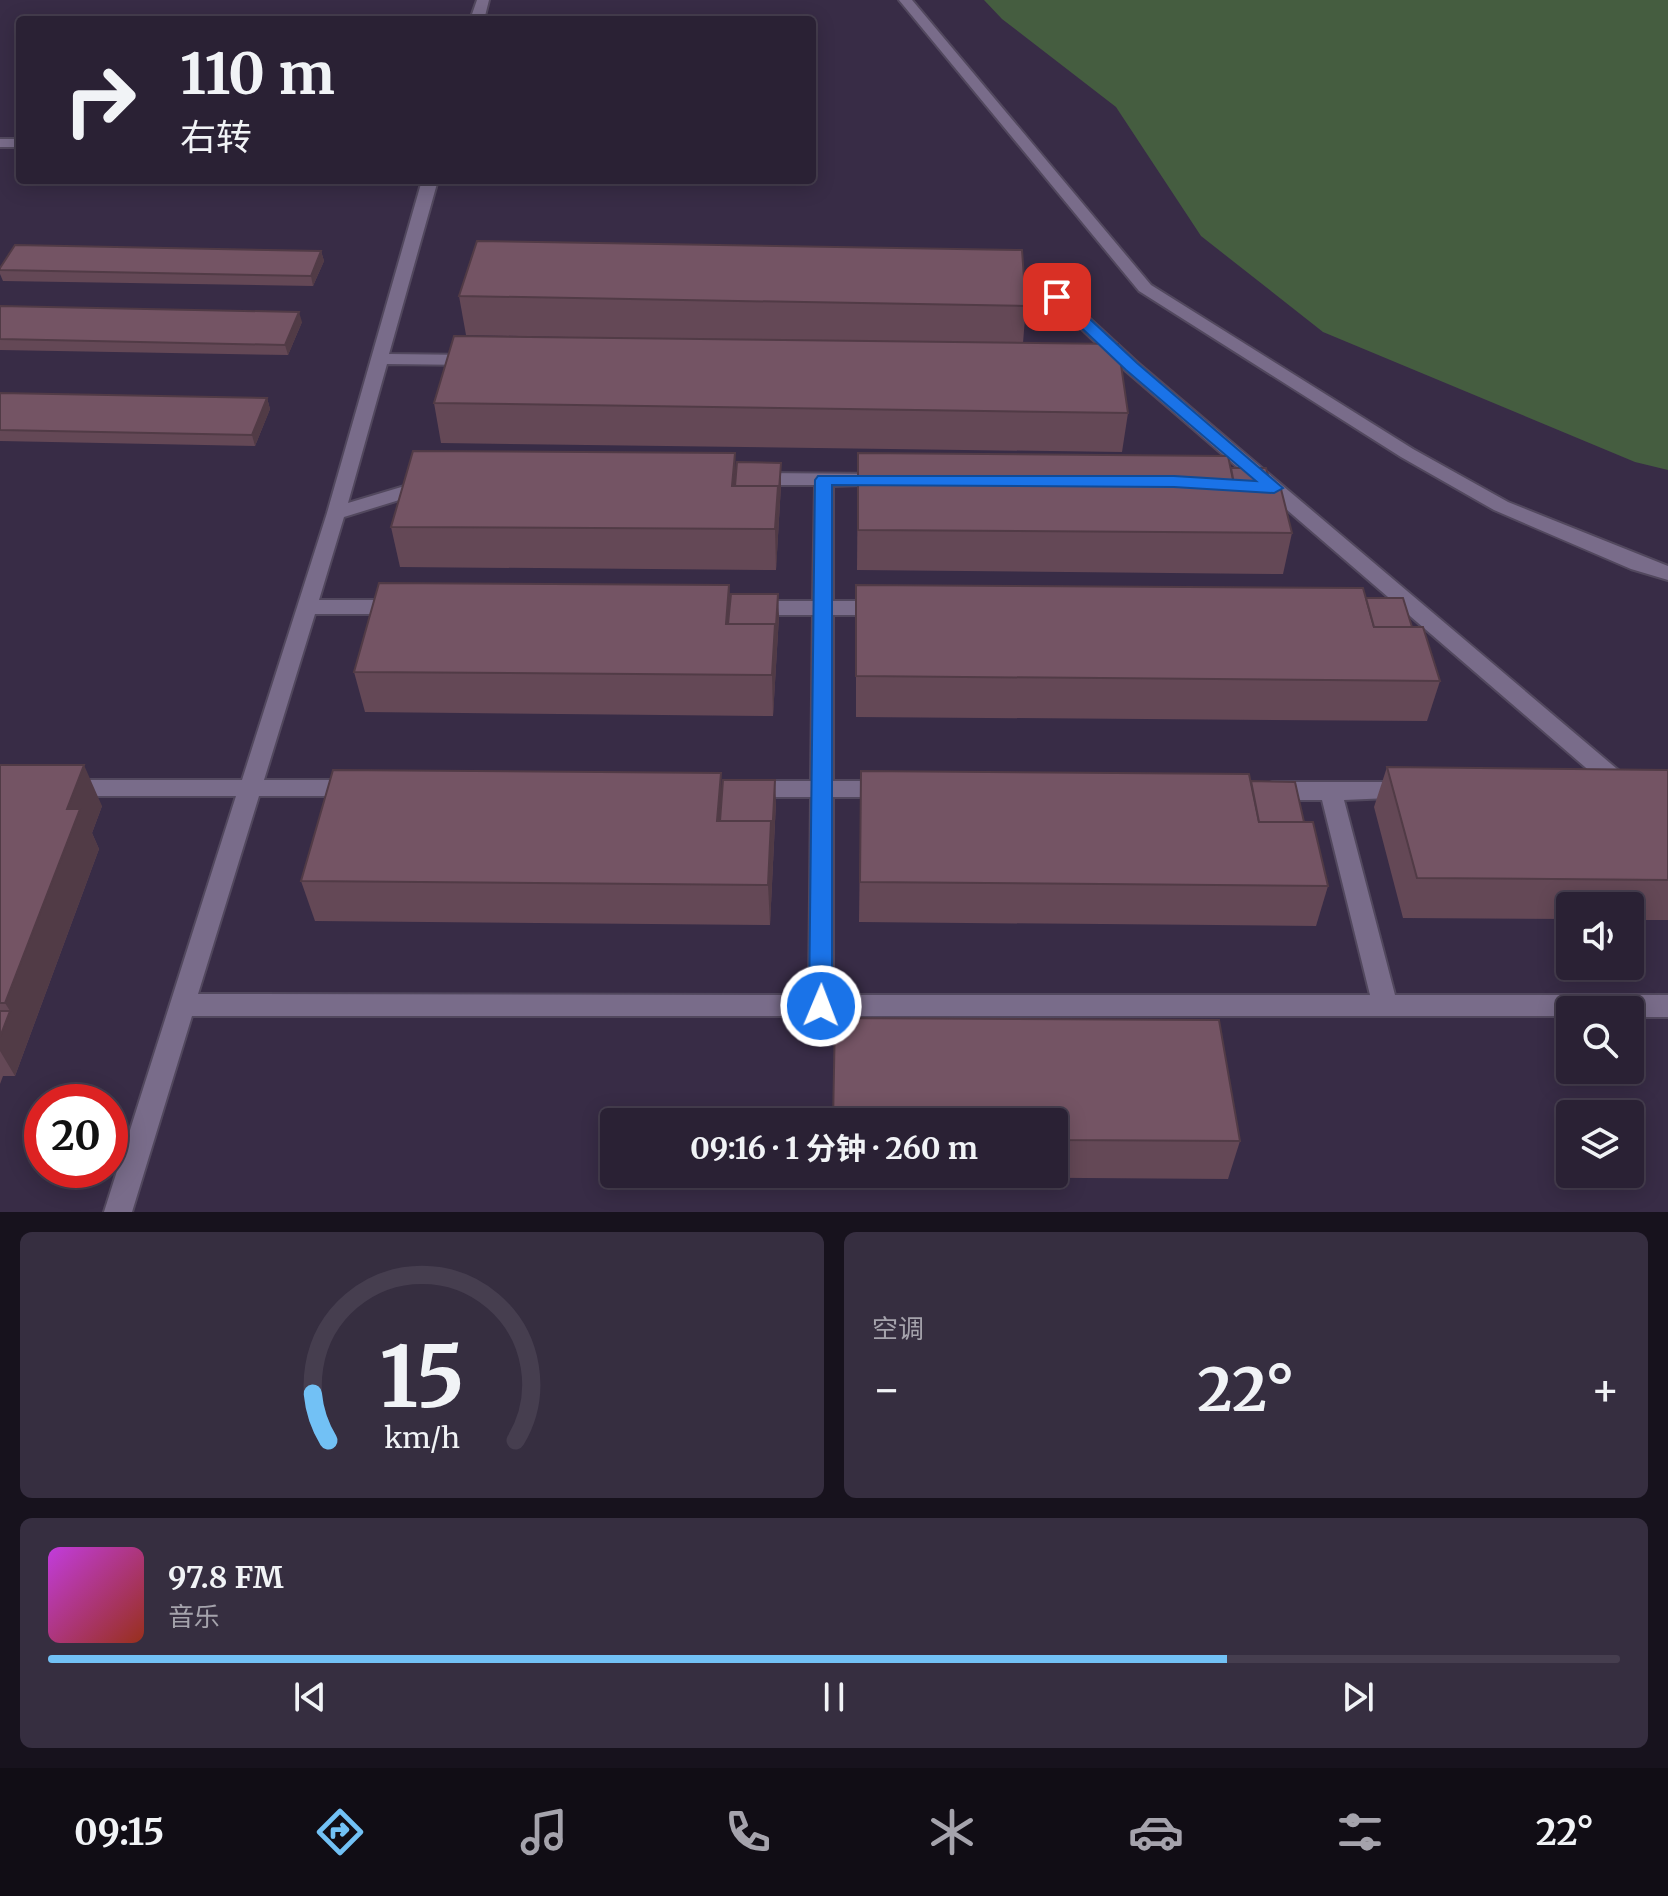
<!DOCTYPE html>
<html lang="zh">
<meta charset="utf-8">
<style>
body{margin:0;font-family:Merriweather,"Noto Sans SC",serif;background:#362e40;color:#f1f3f6;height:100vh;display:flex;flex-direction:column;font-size:30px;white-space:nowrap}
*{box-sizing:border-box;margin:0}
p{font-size:26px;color:#a5a3ac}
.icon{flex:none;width:44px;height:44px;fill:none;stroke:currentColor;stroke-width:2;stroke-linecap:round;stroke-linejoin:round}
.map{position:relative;height:1212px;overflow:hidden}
.side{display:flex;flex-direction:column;gap:20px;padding:20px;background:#17121d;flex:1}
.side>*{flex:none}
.top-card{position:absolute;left:16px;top:16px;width:800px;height:168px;border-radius:8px;box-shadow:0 4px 20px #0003,0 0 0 2px #463e4f;background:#2a2134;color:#f1f3f6;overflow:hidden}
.fabs{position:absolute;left:1556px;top:892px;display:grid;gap:16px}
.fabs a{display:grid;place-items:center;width:88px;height:88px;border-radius:8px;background:#2a2134;box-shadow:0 4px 20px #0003,0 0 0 2px #463e4f;font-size:40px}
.speed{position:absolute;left:24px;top:1084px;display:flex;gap:16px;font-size:40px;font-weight:700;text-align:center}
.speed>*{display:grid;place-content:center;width:104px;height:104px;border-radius:50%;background:#2a2134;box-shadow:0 4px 20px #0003,0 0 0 2px #463e4f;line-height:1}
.speed .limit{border:12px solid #d22;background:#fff;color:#111}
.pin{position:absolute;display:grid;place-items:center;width:68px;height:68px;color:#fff;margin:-34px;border-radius:16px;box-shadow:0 4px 12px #0006}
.me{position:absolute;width:88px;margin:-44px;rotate:1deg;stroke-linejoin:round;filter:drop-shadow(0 0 6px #0008)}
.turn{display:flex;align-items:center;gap:28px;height:168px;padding:0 32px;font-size:36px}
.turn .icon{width:104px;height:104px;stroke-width:2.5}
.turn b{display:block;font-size:56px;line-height:68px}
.big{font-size:60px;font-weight:700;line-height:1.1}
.side .tile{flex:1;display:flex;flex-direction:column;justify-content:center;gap:12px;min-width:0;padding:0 28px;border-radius:12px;background:#362e40}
.side .dial{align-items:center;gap:0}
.dial svg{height:208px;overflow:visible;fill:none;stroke:#463e4f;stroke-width:7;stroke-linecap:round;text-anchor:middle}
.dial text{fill:#f1f3f6;stroke:none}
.song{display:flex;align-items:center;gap:24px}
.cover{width:96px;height:96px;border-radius:12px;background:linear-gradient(135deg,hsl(290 70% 55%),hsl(10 70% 35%))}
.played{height:8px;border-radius:4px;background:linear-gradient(90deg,#72c1f5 75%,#463e4f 75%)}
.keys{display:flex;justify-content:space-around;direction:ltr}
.heat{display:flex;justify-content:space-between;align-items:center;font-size:44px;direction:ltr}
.side .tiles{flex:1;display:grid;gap:20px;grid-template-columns:1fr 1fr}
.tile:last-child{grid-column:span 2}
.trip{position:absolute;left:600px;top:1108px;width:468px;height:80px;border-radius:8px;background:#2a2134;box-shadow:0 4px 20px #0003,0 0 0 2px #463e4f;font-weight:700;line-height:80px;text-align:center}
.menu{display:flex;height:128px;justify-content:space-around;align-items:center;background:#110d15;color:#a5a3ac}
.menu .icon{width:56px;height:56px}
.menu .on{color:#72c1f5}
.menu b{font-size:36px;color:#f1f3f6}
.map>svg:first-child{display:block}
</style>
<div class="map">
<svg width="1668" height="1212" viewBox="0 0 1668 1212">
<rect width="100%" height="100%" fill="#382c46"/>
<polygon fill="#455d40" points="984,0 1668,0 1668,470 1635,462 1323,332 1201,236 1116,107 1002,19"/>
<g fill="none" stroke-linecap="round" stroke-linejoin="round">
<defs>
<g id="minor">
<polygon points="477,0 489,0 484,20 470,20"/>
<polygon points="899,0 912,0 1151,285 1413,449 1508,502 1668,566 1668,580 1631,569 1494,510 1401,457 1139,291"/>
<rect x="0" y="139" width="20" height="8"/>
<polygon points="422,180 438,180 389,354 472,355 481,360 472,365 387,364 348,503 428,479 437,485 435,489 344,517 319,600 397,600 407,607 397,614 315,614 264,780 352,780 360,782 363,788 360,794 352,796 259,796 198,994 809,995 811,797 748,797 740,795 737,789 740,783 748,781 811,781 813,615 753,615 743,608 753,601 813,601 815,485 755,485 746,479 755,473 883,474 890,476 892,480 890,484 833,486 833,601 881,601 891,608 881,615 833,615 833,781 888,781 896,783 899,789 896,795 888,797 833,797 833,995 1370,995 1322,800 1272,800 1264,797 1261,791 1264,785 1272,782 1404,782 1412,785 1415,791 1412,797 1344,800 1395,995 1668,995 1668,1017 1630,1017 1630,1010 1570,1010 1570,1016 192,1016 132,1212 104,1212 236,796 68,796 60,794 57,788 60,782 68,780 242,780 327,513"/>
<polygon points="1057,292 1063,294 1138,363 1630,780 1633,786 1630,792 1622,794 1614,792 1126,371 1051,300 1049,297"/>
</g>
</defs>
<use href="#minor" stroke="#52485e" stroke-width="4"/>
<use href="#minor" fill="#796c8a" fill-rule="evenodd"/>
</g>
<g fill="#644856">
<polygon points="321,251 324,261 313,286 3,281 0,274 0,268"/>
<polygon points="459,296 1026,306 1023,343 1128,413 1122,452 441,443 434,403 611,338 466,335"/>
<polygon points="0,306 302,322 288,355 0,350"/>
<polygon points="0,393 267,398 270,409 255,446 0,441"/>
<polygon points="858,453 1231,468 1272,489 1292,533 1283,574 857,570"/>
<polygon points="781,463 781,485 776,570 400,567 391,527"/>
<polygon points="729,585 730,604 779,616 773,716 365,712 354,672"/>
<polygon points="856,585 1366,598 1412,627 1440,681 1427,721 856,717"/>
<polygon points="0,765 102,806 92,833 99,849 15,1076 3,1076 0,1084"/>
<polygon points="1387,767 1668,770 1668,920 1630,920 1630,906 1570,906 1570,919 1403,918 1374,807"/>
<polygon points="861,771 1251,781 1304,822 1328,886 1316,926 859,922"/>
<polygon points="722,792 776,802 770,925 315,921 301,881"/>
<polygon points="1054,1122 1240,1141 1228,1179 833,1176 833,1174 1054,1174"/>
</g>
<g fill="#513b46">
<polygon points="321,251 324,261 313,286 311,276"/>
<polygon points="299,312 302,322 288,355 285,345"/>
<polygon points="267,398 270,409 255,446 252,435"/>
<polygon points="735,453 737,493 732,486"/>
<polygon points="781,463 781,485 776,570 775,529"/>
<polygon points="729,585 731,626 726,624"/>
<polygon points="778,594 779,616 773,716 772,675 775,624"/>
<polygon points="84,765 102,806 92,833 99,849 15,1076 0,1051 0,1037 10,1011 5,1003 67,809"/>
<polygon points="721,773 723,813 721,839 717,821"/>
<polygon points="775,780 776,802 770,925 768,885 771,821"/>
</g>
<g fill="#745464" stroke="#513b46" stroke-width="2">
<polygon points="477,241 1022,250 1026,306 459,296"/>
<polygon points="15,245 321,251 311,276 0,270 0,268"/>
<polygon points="0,306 299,312 285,345 0,339"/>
<polygon points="454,336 1118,344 1128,413 434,403"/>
<polygon points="0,393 267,398 252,435 0,430"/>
<polygon points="413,451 735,453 732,486 778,486 775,529 391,527"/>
<polygon points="858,453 1228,456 1235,489 1281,489 1292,533 858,530"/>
<polygon points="737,462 781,463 778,504 778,486 735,486"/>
<polygon points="1231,468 1266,468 1272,489 1235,489"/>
<polygon points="379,583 729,585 726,624 775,624 772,675 354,672"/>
<polygon points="856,585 1363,588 1374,627 1423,627 1440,681 856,676"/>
<polygon points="731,594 778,594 775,642 775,624 728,624"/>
<polygon points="1366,598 1403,598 1412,627 1374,627"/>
<polygon points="0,765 84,765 67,809 80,809 5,1003 0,1003"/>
<polygon points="1387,767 1668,770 1668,880 1417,878"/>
<polygon points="333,770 721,773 717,821 771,821 768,885 301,881"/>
<polygon points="861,771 1249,774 1259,822 1313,822 1328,886 860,882"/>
<polygon points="723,780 775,780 772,839 771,821 720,821"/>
<polygon points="1251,781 1295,782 1304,822 1259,822"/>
<polygon points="0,1011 10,1011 0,1037"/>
<polygon points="835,1018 1219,1020 1240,1141 1054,1140 1054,1122 833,1122"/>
</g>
<polygon fill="#1a73e8" stroke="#114b97" stroke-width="2" points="1057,292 1063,294 1137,363 1283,488 1274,493 1174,487 832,485 832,1006 829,1012 821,1015 813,1012 809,1006 815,480 818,476 1174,476 1256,481 1126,370 1052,300 1052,294"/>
</svg>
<div class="fabs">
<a><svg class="icon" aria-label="sound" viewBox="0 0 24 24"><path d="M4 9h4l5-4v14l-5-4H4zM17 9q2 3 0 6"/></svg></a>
<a><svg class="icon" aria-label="search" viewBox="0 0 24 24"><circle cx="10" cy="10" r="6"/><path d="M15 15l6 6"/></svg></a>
<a><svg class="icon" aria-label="layers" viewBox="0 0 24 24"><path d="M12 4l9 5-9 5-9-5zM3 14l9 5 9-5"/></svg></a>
</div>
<div class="speed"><div class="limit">20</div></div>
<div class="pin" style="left:1057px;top:297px;background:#d93025"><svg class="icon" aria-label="arrive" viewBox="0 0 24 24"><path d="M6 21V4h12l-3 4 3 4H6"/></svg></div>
<svg class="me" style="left:821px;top:1006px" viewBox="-20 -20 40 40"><circle r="17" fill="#1a73e8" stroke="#fff" stroke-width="3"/><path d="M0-11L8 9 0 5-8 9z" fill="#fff"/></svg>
<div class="trip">09:16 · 1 分钟 · 260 m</div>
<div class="top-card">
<div class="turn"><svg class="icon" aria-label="right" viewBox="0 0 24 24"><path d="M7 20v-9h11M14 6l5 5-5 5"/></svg><div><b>110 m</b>右转</div></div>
</div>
</div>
<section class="side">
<div class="tiles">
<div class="tile dial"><svg viewBox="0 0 100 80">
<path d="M14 69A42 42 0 1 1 86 69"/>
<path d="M14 69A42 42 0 0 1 8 51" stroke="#72c1f5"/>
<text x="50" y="56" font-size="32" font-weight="700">15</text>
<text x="50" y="72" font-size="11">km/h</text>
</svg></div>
<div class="tile"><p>空调</p>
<div class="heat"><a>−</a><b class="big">22°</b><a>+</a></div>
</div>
<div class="tile">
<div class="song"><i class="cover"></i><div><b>97.8 FM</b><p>音乐</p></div></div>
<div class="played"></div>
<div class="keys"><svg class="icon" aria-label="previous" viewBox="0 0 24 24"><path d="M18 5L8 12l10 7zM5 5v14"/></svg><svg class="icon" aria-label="pause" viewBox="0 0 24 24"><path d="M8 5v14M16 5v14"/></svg><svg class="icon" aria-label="next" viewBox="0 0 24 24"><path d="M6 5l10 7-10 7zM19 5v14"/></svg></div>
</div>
</div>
</section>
<nav class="menu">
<b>09:15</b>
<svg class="icon on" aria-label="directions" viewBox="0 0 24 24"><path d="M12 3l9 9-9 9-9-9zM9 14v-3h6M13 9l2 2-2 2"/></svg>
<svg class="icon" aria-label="music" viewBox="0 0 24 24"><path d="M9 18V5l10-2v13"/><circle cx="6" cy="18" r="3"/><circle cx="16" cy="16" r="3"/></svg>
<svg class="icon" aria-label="phone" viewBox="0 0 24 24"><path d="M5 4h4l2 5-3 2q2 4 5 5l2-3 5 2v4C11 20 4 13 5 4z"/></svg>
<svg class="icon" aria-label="climate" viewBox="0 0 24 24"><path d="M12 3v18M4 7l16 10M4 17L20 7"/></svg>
<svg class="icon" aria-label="car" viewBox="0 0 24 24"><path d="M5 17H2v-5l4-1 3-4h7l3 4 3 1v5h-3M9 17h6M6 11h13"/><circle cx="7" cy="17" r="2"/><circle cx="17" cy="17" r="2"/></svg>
<svg class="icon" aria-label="filters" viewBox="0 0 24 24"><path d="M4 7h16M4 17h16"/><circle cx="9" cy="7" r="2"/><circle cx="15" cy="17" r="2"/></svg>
<b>22°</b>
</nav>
